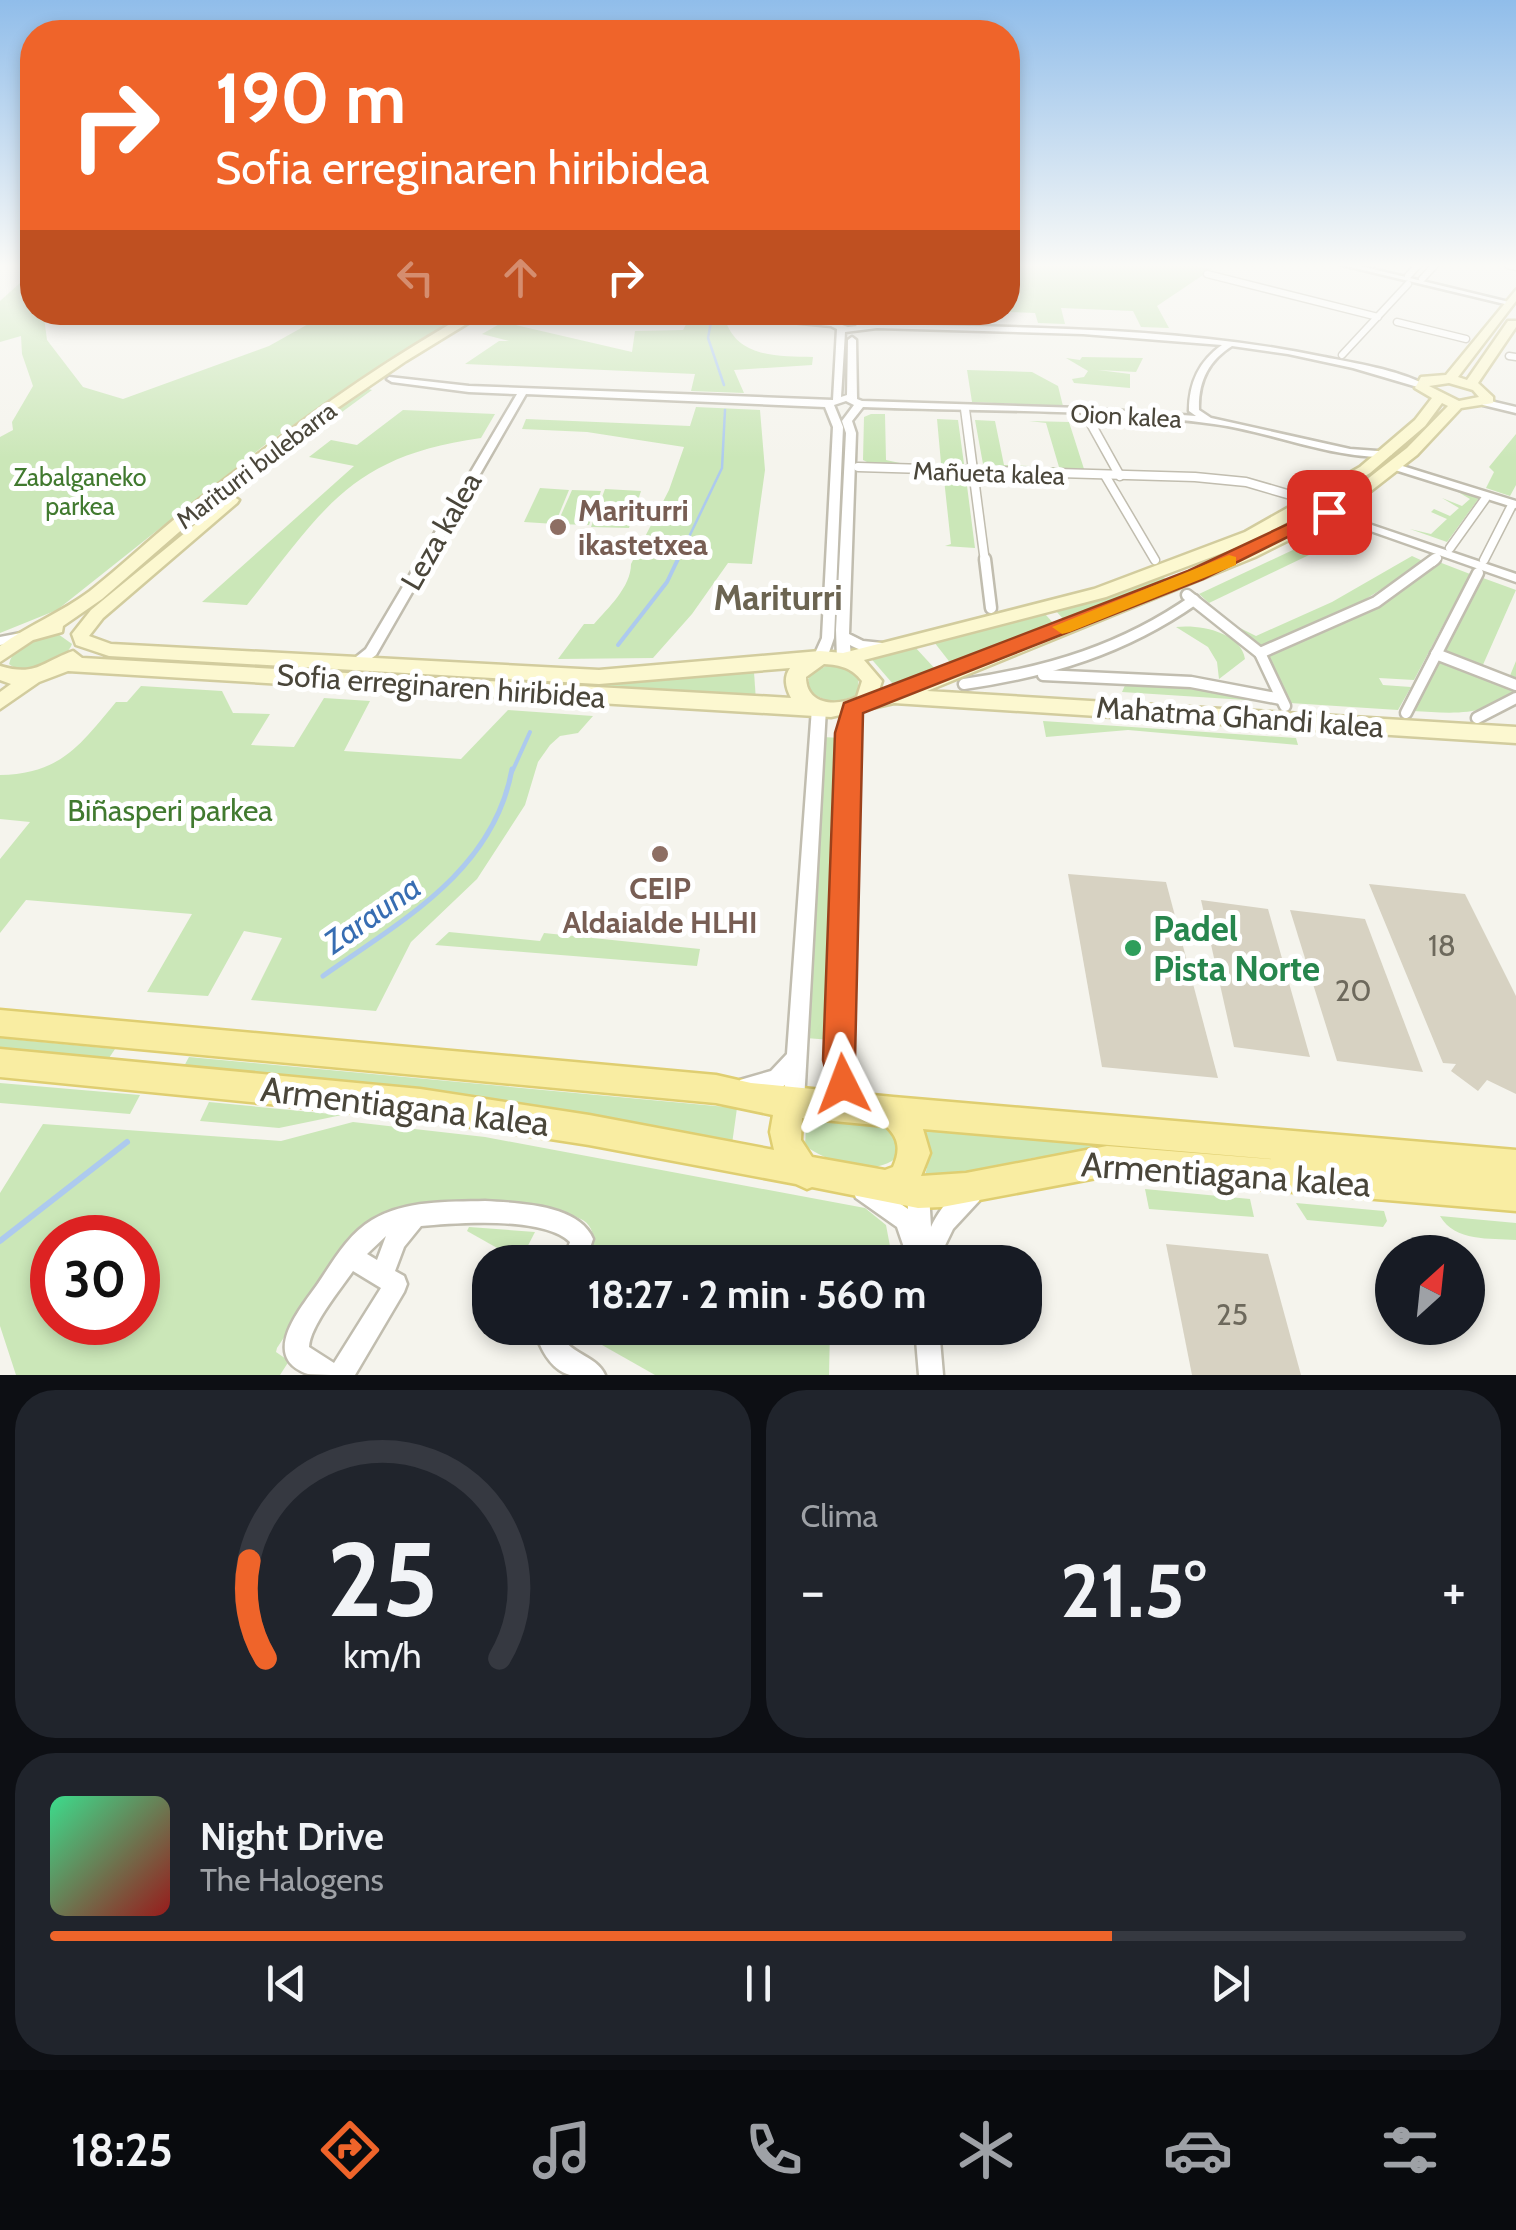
<!DOCTYPE html>
<html lang="es">
<meta charset="utf-8">
<style>
body{margin:0;font-family:Cabin,sans-serif;background:#20242c;color:#f1f3f6;height:100vh;display:flex;flex-direction:column;font-size:38px;white-space:nowrap}
*{box-sizing:border-box;margin:0}
p{font-size:32px;color:#9ea1a6}
.icon{flex:none;width:55px;height:55px;fill:none;stroke:currentColor;stroke-width:2;stroke-linecap:round;stroke-linejoin:round}
.map{position:relative;height:1375px;overflow:hidden}
.side{display:flex;flex-direction:column;gap:15px;padding:15px;background:#0d0f14;flex:1}
.side>*{flex:none}
.hud{position:absolute;left:20px;top:20px;width:1000px;height:305px;border-radius:40px;box-shadow:0 5px 15px #0003;background:#ef642a;color:#fff;overflow:hidden}
.needle{width:65px;rotate:27deg}
.controls{position:absolute;left:1375px;top:1235px;display:grid;gap:20px}
.controls a{display:grid;place-items:center;width:110px;height:110px;border-radius:50%;background:#171b24;box-shadow:0 5px 15px #0003;font-size:50px}
.speed{position:absolute;left:30px;top:1215px;display:flex;gap:20px;font-size:50px;font-weight:700;text-align:center}
.speed>*{display:grid;place-content:center;width:130px;height:130px;border-radius:50%;background:#171b24;box-shadow:0 5px 15px #0003;line-height:1}
.speed .limit{border:15px solid #d22;background:#fff;color:#111}
.pin{position:absolute;display:grid;place-items:center;width:85px;height:85px;color:#fff;margin:-42px;border-radius:20px;box-shadow:0 5px 15px #0006}
.me{position:absolute;width:110px;margin:-55px;rotate:357deg;stroke-linejoin:round;filter:drop-shadow(0 0 8px #0008)}
.turn{display:flex;align-items:center;gap:35px;height:210px;padding:0 30px;font-size:45px}
.turn .icon{width:130px;height:130px;stroke-width:2.5}
.turn b{display:block;font-size:70px;line-height:85px}
.lanes{display:flex;align-items:center;height:95px;padding:0 30px;background:#0003;justify-content:center;gap:50px;direction:ltr}
.lanes .off{opacity:.35}
.big{font-size:75px;font-weight:700;line-height:1.1}
.side .tile{flex:1;display:flex;flex-direction:column;justify-content:center;gap:15px;min-width:0;padding:0 35px;border-radius:40px;background:#20242c}
.side .dial{align-items:center;gap:0}
.dial svg{height:260px;overflow:visible;fill:none;stroke:#363941;stroke-width:7;stroke-linecap:round;text-anchor:middle}
.dial text{fill:#f1f3f6;stroke:none}
.song{display:flex;align-items:center;gap:30px}
.cover{width:120px;height:120px;border-radius:15px;background:linear-gradient(135deg,hsl(150 70% 55%),hsl(0 70% 35%))}
.played{height:10px;border-radius:5px;background:linear-gradient(90deg,#ef642a 75%,#363941 75%)}
.keys{display:flex;justify-content:space-around;direction:ltr}
.heat{display:flex;justify-content:space-between;align-items:center;font-size:55px;direction:ltr}
.side .tiles{flex:1;display:grid;gap:15px;grid-template-columns:1fr 1fr}
.tile:last-child{grid-column:span 2}
.trip{position:absolute;left:472px;top:1245px;width:570px;height:100px;border-radius:40px;background:#171b24;box-shadow:0 5px 15px #0003;font-weight:700;line-height:100px;text-align:center}
.tabs{display:flex;height:160px;justify-content:space-around;align-items:center;background:#090b0e;color:#9ea1a6}
.tabs .icon{width:70px;height:70px}
.tabs .on{color:#ef642a}
.tabs b{font-size:45px;color:#f1f3f6}
.map>svg:first-child{display:block}
</style>
<div class="map">
<svg width="1516" height="1375" viewBox="0 0 1516 1375">
<rect width="100%" height="100%" fill="#f5f4ed"/>
<g fill="#cbe7b8" fill-rule="evenodd">
<polygon points="1008,265 1189,265 1212,269 1157,306 1169,328 1141,327 1133,311 1061,308 1065,324 1038,323 1035,313 1008,312"/>
<polygon points="32,272 32,312 48,313 44,317 47,340 83,387 123,399 269,346 328,313 468,313 349,386 266,444 57,610 0,633 0,437 13,430 12,422 33,386 22,354 21,336 0,342 0,301"/>
<path d="M690 317 726 322C739 358 779 356 813 357L812 365 734 370 744 393 691 391 695 374 465 364 499 341H509L482 334 503 322 632 352 635 331 683 330Z"/>
<polygon points="1082,357 1143,358 1136,372 1098,370 1130,374 1130,388 1074,383 1072,379 1084,377 1088,371 1066,358 1080,360"/>
<polygon points="967,370 1032,372 1058,386 1063,406 972,402"/>
<polygon points="365,388 372,390 248,481 96,610 85,608 166,539"/>
<path d="M696 407 760 410 765 470 752 564 728 563 692 614 653 658 558 659 584 624H594C608 608 631 587 631 564L669 490 684 447 587 432 522 429 526 419 690 426Z"/>
<path d="M403 410 495 414 481 438C350 456 324 509 247 605L202 602 354 466 309 457 331 440 357 445Z"/>
<polygon points="871,414 885,414 886,460 909,465 871,464 863,460 864,417"/>
<polygon points="937,419 958,420 964,464 958,468 918,465 941,463"/>
<polygon points="975,420 995,421 1004,465 1029,466 1029,470 990,469 983,464"/>
<polygon points="1029,421 1069,422 1084,469 1074,468 1073,473 1038,470 1037,467 1059,467 1046,423"/>
<polygon points="1516,434 1516,485 1510,496 1486,488 1494,472 1489,467"/>
<polygon points="919,473 958,473 966,478 975,548 945,546 951,544 944,479"/>
<polygon points="540,488 569,490 555,524 524,522"/>
<polygon points="605,489 641,491 629,528 591,527"/>
<polygon points="1453,489 1479,498 1447,542 1410,529 1431,534 1447,519 1431,512 1434,509 1450,516 1459,508 1442,498 1462,506 1470,499"/>
<polygon points="572,490 601,491 589,525 557,524"/>
<polygon points="1344,526 1359,531 1209,603 1199,594"/>
<polygon points="1412,556 1425,562 1361,602 1261,647 1236,626 1256,636 1332,602"/>
<polygon points="1439,562 1470,574 1414,680 1379,678 1383,685 1411,687 1398,710 1290,703 1268,654 1371,607"/>
<polygon points="1163,577 1168,581 1065,621 1056,611"/>
<polygon points="1483,578 1516,590 1482,667 1509,678 1516,661 1516,684 1443,655"/>
<polygon points="1045,614 1055,625 952,665 934,642"/>
<path d="M1176 627C1199 624 1241 632 1245 659L1219 679 1217 662 1208 647Z"/>
<path d="M58 634 72 644C64 664 27 679 9 664 14 643 38 635 58 634Z"/>
<polygon points="914,646 937,671 893,684 868,655"/>
<polygon points="109,654 384,671 381,677 104,659"/>
<path d="M1441 658 1516 689C1489 718 1450 713 1413 711Z"/>
<polygon points="829,665 847,667 859,677 857,695 833,703 810,693 808,674"/>
<polygon points="754,672 756,701 557,689 560,682"/>
<polygon points="1127,681 1178,685 1261,701 1122,692"/>
<path d="M141 686 222 691 233 713 270 714 251 745 294 747 324 698 370 701 344 751 461 759 508 710 593 716 578 733 560 736 550 745 538 762 525 805 477 879 411 942 376 1011 251 1000 282 938 244 931 208 996 147 992 192 914 26 900 0 933V859L30 822 0 819V775C61 774 80 745 116 702H127Z"/>
<polygon points="1043,721 1296,738 1298,745 1128,730 1046,737"/>
<polygon points="822,737 842,738 831,1040 806,1038"/>
<polygon points="449,932 540,941 544,933 700,949 697,966 435,945"/>
<polygon points="0,1038 115,1049 107,1061 0,1050"/>
<polygon points="189,1057 737,1108 732,1144 494,1099 183,1068"/>
<polygon points="0,1083 140,1095 130,1114 0,1103"/>
<polygon points="209,1102 342,1115 279,1128 200,1121"/>
<path d="M817 1113 885 1124 899 1138V1156C872 1179 831 1163 805 1146L806 1127Z"/>
<path d="M353 1122 485 1137 865 1208 886 1225 892 1257 859 1256 840 1262H585L594 1239C592 1228 588 1221 576 1217 541 1204 402 1198 373 1220 332 1250 305 1307 277 1348L276 1352 289 1361 280 1375H16L0 1326V1193L43 1124 281 1141ZM52 1238H138V1322H52Z"/>
<polygon points="923,1129 1516,1175 1103,1152 1032,1158 968,1177 924,1180 930,1154"/>
<polygon points="1145,1189 1250,1199 1254,1217 1149,1209"/>
<polygon points="1296,1203 1384,1211 1387,1221 1383,1227 1307,1220"/>
<path d="M1440 1216 1516 1223V1240C1490 1238 1455 1242 1440 1216Z"/>
<polygon points="469,1227 535,1232 520,1261 467,1231"/>
<polygon points="572,1328 830,1328 829,1375 655,1375"/>
</g>
<g fill="none" stroke-linecap="round" stroke-linejoin="round">
<g stroke="#adcaee" stroke-width="2.5">
<polyline points="711,322 708,338 724,385"/>
<polyline points="677,562 722,468 725,410"/>
</g>
<g stroke="#adcaee" stroke-width="4">
<polyline points="618,645 667,582 678,559"/>
<polyline points="512,772 530,732"/>
</g>
<path stroke="#adcaee" stroke-width="5" d="M323 976C401 921 494 871 512 769"/>
<polyline stroke="#adcaee" stroke-width="6" points="0,1241 127,1142"/>
</g>
<g fill="#d7d2c2">
<polygon points="1068,874 1166,882 1218,1078 1102,1067"/>
<polygon points="1369,884 1465,894 1516,996 1516,1094 1487,1080 1478,1091 1451,1071 1456,1064 1443,1063"/>
<polygon points="1201,900 1268,909 1310,1057 1234,1047"/>
<polygon points="1290,910 1365,919 1423,1072 1337,1061"/>
<polygon points="1166,1244 1268,1254 1301,1375 1192,1375"/>
</g>
<g fill="none" stroke-linecap="round" stroke-linejoin="round">
<defs>
<g id="pedestrian-far2">
<polyline points="1508,265 1516,267"/>
<polyline points="1207,274 1378,317"/>
<polyline points="1408,276 1418,265"/>
<polyline points="1422,279 1435,265"/>
<polyline points="1397,322 1466,339"/>
<polyline points="1342,355 1408,284"/>
<polyline points="1509,356 1516,357"/>
</g>
<g id="pedestrian-far1">
<polyline points="965,409 985,562"/>
<polyline points="1090,422 1120,476"/>
<polyline points="858,467 1195,477 1246,482 1294,496"/>
<polyline points="1106,477 1155,560"/>
<polyline points="1450,548 1485,499"/>
<polyline points="1484,560 1511,507"/>
<polyline points="1433,562 1437,558"/>
</g>
<g id="pedestrian">
<polyline points="985,559 991,608"/>
<polyline points="1187,595 1260,653"/>
<polyline points="1436,654 1516,685"/>
<polyline points="1043,675 1191,682 1281,699"/>
<path d="M964 684C1049 672 1124 649 1194 600"/>
<polyline points="1285,706 1260,653 1376,602 1435,559"/>
<polyline points="1406,713 1478,573"/>
<polyline points="1477,718 1516,698"/>
</g>
<g id="minor">
<polygon points="1342,265 1356,265 1513,303 1509,305"/>
<path d="M695 312H731L817 320 821 318 852 316 865 325 877 324C1026 328 1177 326 1324 357 1355 363 1398 370 1426 385L1421 388 1353 368 1288 354 1232 346C1208 361 1198 382 1199 410L1211 418 1350 449 1391 452 1392 454 1387 457C1328 458 1273 432 1214 424 1098 408 979 412 863 407L852 421 856 433 849 634 863 641 882 643 889 647C880 655 860 651 850 645L851 659 844 663 837 659 836 630 846 433 842 421 854 405 846 401 834 405 843 427 834 638 827 658 820 662 813 658 822 638 833 427 825 407 526 394 376 655 358 668H348L346 665 366 649 517 394 469 392 392 382 387 379 389 377 469 386 833 400 837 329 831 326ZM850 321 857 326 848 327 833 322ZM877 328 1083 334 1222 345C1199 361 1189 383 1189 411L1196 416 1081 408 862 401 857 399 856 340 852 337 848 340 847 395 841 397 845 332Z"/>
<polygon points="1486,400 1516,407 1516,413 1483,405 1481,403"/>
<polygon points="1396,464 1516,501 1516,508 1392,469 1391,467"/>
<polygon points="1366,523 1516,574 1516,582 1362,528 1360,526"/>
<polygon points="26,632 31,633 32,636 31,639 0,645 0,637"/>
<path d="M819 703 826 708 804 1102 801 1109 794 1112 787 1109 784 1102 785 1085C774 1092 753 1099 740 1094L737 1087 740 1080 771 1071 787 1054 812 708Z"/>
<polygon points="852,703 859,708 854,733 849,1060 861,1106 858,1113 851,1116 844,1113 841,1106 829,1060 840,733 845,708"/>
<path d="M864 1179 908 1209 907 1193 910 1185 918 1182 926 1185 929 1193 931 1227C939 1210 954 1190 971 1182L979 1185 982 1193 979 1201 953 1229 937 1262H909L897 1227 856 1198 853 1190 856 1182Z"/>
<path d="M485 1201C517 1203 579 1204 593 1239L585 1262H563L570 1242C543 1216 457 1223 421 1226L404 1247 395 1271 404 1276 407 1284 404 1292 355 1375C341 1375 321 1375 308 1374 259 1357 300 1309 317 1285 332 1263 348 1234 372 1220 405 1200 447 1202 485 1201ZM386 1236 377 1260 367 1254ZM353 1271 381 1288 334 1363 309 1347C310 1326 340 1290 353 1271Z"/>
<path d="M534 1328H558C566 1355 596 1354 605 1375 595 1375 580 1375 570 1375 550 1370 539 1346 534 1328Z"/>
<polygon points="915,1328 939,1328 943,1375 919,1375"/>
</g>
<g id="secondary">
<path d="M1516 290V301L1458 377 1467 380 1508 321H1516V327L1478 383 1493 397V403L1461 408 1417 455 1367 494 1313 528 1255 557 927 691 1516 727V743L894 703 831 717 68 671 39 682 0 709V692L11 684 0 680V666C36 677 42 662 73 651L82 658 791 698C786 688 783 678 790 668L599 684 109 656 76 645 72 634 91 610 231 495 239 500 237 503 103 618 89 636 111 644 599 670 820 651 843 653 1094 589 1245 532 1360 467 1415 420 1432 398 1415 388 1421 377 1446 375ZM1449 383 1473 390 1479 397 1459 401 1429 386ZM1442 403 1448 406 1407 448 1356 488 1301 521 1183 576 878 693 882 681 864 660 1106 597 1257 540 1370 473 1425 426ZM824 664C841 665 852 668 862 681L857 697C836 707 806 705 806 677Z"/>
<path d="M471 312H486L406 361 330 413 186 526 102 599 63 626 62 632 33 640 0 662V646C28 625 61 613 90 591 120 567 148 541 177 517 271 442 366 371 471 312Z"/>
</g>
<path id="primary" d="M0 1010 716 1075 751 1083 893 1097 1516 1150V1211L1107 1176 942 1207 918 1208 812 1187 807 1189 796 1184 589 1145 420 1119 0 1077V1049L420 1089 589 1115 774 1150 770 1132 773 1115 716 1103 0 1036ZM802 1118 886 1126C900 1139 900 1151 893 1167L885 1170 812 1157 801 1140ZM923 1129 1283 1160 1107 1146 966 1173 921 1176 930 1153Z"/>
</defs>
<use href="#pedestrian-far2" stroke="#c1bdaf" stroke-width="9"/>
<use href="#pedestrian-far1" stroke="#c1bdaf" stroke-width="11"/>
<use href="#pedestrian" stroke="#c1bdaf" stroke-width="15"/>
<use href="#minor" stroke="#c1bdaf" stroke-width="5"/>
<use href="#secondary" stroke="#d2cc9e" stroke-width="5"/>
<use href="#primary" stroke="#dfce71" stroke-width="5"/>
<use href="#pedestrian-far2" stroke="#fff" stroke-width="6"/>
<use href="#pedestrian-far1" stroke="#fff" stroke-width="8"/>
<use href="#pedestrian" stroke="#fff" stroke-width="10"/>
<use href="#minor" fill="#fff" fill-rule="evenodd"/>
<use href="#secondary" fill="#fcf8d0" fill-rule="evenodd"/>
<use href="#primary" fill="#f9eda2" fill-rule="evenodd"/>
</g>
<linearGradient id="sky" x2="0" y2="1"><stop stop-color="#90bdea"/><stop offset="0.58" stop-color="#fafaf7"/><stop offset="1" stop-color="#fafaf7" stop-opacity="0"/></linearGradient>
<rect width="1516" height="458" fill="url(#sky)"/>
<polygon fill="#ef642a" stroke="#9b411b" stroke-width="2.5" points="1322,508 1338,512 1203,579 863,713 855,1060 860,1084 855,1096 843,1101 832,1096 823,1060 835,733 844,703 1188,571"/>
<polygon fill="#f59e0b" points="1229,555 1236,557 1236,565 1070,632 1062,634 1052,627"/>
<g fill="#8d6e63" stroke="#fff" stroke-width="4">
<circle cx="558" cy="527" r="10"/>
<circle cx="660" cy="854" r="10"/>
</g>
<circle fill="#2e9e5b" stroke="#fff" stroke-width="4" cx="1133" cy="948" r="10"/>
<g text-anchor="middle" dominant-baseline="central" stroke-width="10" stroke-linejoin="round" paint-order="stroke">
<g font-size="25" fill="#4a463a" stroke="#fff">
<text transform="translate(1126 416) rotate(3)">Oion kalea</text>
<text transform="translate(256 465) rotate(-37)">Mariturri bulebarra</text>
<text transform="translate(989 473) rotate(2)">Mañueta kalea</text>
</g>
<g font-size="25" fill="#417a2f" stroke="#fff">
<text x="80" y="477">Zabalganeko<tspan x="80" dy="29">parkea</tspan></text>
</g>
<g font-size="30" font-weight="bold" fill="#785e54" stroke="#fff" text-anchor="start">
<text x="578" y="510">Mariturri<tspan x="578" dy="34">ikastetxea</tspan></text>
<text x="660" y="888" text-anchor="middle">CEIP<tspan x="660" dy="34">Aldaialde HLHI</tspan></text>
</g>
<g font-size="30" fill="#4a463a" stroke="#fff">
<text transform="translate(441 531) rotate(-60)">Leza kalea</text>
<text transform="translate(441 686) rotate(4)">Sofia erreginaren hiribidea</text>
<text transform="translate(1240 717) rotate(4)">Mahatma Ghandi kalea</text>
</g>
<g font-size="30" fill="#417a2f" stroke="#fff">
<text x="170" y="810">Biñasperi parkea</text>
</g>
<g font-size="30" fill="#6d695c">
<text x="1442" y="945">18</text>
<text x="1353" y="990">20</text>
<text x="1232" y="1314">25</text>
</g>
<g font-size="32" font-style="italic" fill="#376db2" stroke="#fff">
<text transform="translate(372 914) rotate(-35)">Zarauna</text>
</g>
<g font-size="35" font-weight="bold" fill="#6c6552" stroke="#fff">
<text x="778" y="597">Mariturri</text>
</g>
<g font-size="35" font-weight="bold" fill="#27864d" stroke="#fff" text-anchor="start">
<text x="1153" y="928">Padel<tspan x="1153" dy="40">Pista Norte</tspan></text>
</g>
<g font-size="35" fill="#4a463a" stroke="#fff">
<text transform="translate(405 1106) rotate(7)">Armentiagana kalea</text>
<text transform="translate(1226 1174) rotate(4)">Armentiagana kalea</text>
</g>
</g>
</svg>
<div class="controls">
<a><svg class="needle" viewBox="-14 -14 28 28"><path d="M0-13l5 13h-10z" fill="#e53935"/><path d="M0 13l5-13h-10z" fill="#9ea1a6"/></svg></a>
</div>
<div class="speed"><div class="limit">30</div></div>
<div class="pin" style="left:1329px;top:512px;background:#d93025"><svg class="icon" aria-label="arrive" viewBox="0 0 24 24"><path d="M6 21V4h12l-3 4 3 4H6"/></svg></div>
<svg class="me" style="left:843px;top:1084px" viewBox="-20 -20 40 40"><path d="M0-17L14 15 0 8-14 15z" fill="#ef642a" stroke="#fff" stroke-width="4"/></svg>
<div class="trip">18:27 · 2 min · 560 m</div>
<div class="hud">
<div class="turn"><svg class="icon" aria-label="right" viewBox="0 0 24 24"><path d="M7 20v-9h11M14 6l5 5-5 5"/></svg><div><b>190 m</b>Sofia erreginaren hiribidea</div></div>
<div class="lanes"><svg class="icon off" aria-label="left" viewBox="0 0 24 24"><path d="M17 20v-9H6M10 6l-5 5 5 5"/></svg><svg class="icon off" aria-label="ahead" viewBox="0 0 24 24"><path d="M12 20V5M6 11l6-6 6 6"/></svg><svg class="icon" aria-label="right" viewBox="0 0 24 24"><path d="M7 20v-9h11M14 6l5 5-5 5"/></svg></div>
</div>
</div>
<section class="side">
<div class="tiles">
<div class="tile dial"><svg viewBox="0 0 100 80">
<path d="M14 69A42 42 0 1 1 86 69"/>
<path d="M14 69A42 42 0 0 1 9 39" stroke="#ef642a"/>
<text x="50" y="56" font-size="32" font-weight="700">25</text>
<text x="50" y="72" font-size="11">km/h</text>
</svg></div>
<div class="tile"><p>Clima</p>
<div class="heat"><a>−</a><b class="big">21.5°</b><a>+</a></div>
</div>
<div class="tile">
<div class="song"><i class="cover"></i><div><b>Night Drive</b><p>The Halogens</p></div></div>
<div class="played"></div>
<div class="keys"><svg class="icon" aria-label="previous" viewBox="0 0 24 24"><path d="M18 5L8 12l10 7zM5 5v14"/></svg><svg class="icon" aria-label="pause" viewBox="0 0 24 24"><path d="M8 5v14M16 5v14"/></svg><svg class="icon" aria-label="next" viewBox="0 0 24 24"><path d="M6 5l10 7-10 7zM19 5v14"/></svg></div>
</div>
</div>
</section>
<nav class="tabs">
<b>18:25</b>
<svg class="icon on" aria-label="directions" viewBox="0 0 24 24"><path d="M12 3l9 9-9 9-9-9zM9 14v-3h6M13 9l2 2-2 2"/></svg>
<svg class="icon" aria-label="music" viewBox="0 0 24 24"><path d="M9 18V5l10-2v13"/><circle cx="6" cy="18" r="3"/><circle cx="16" cy="16" r="3"/></svg>
<svg class="icon" aria-label="phone" viewBox="0 0 24 24"><path d="M5 4h4l2 5-3 2q2 4 5 5l2-3 5 2v4C11 20 4 13 5 4z"/></svg>
<svg class="icon" aria-label="climate" viewBox="0 0 24 24"><path d="M12 3v18M4 7l16 10M4 17L20 7"/></svg>
<svg class="icon" aria-label="car" viewBox="0 0 24 24"><path d="M5 17H2v-5l4-1 3-4h7l3 4 3 1v5h-3M9 17h6M6 11h13"/><circle cx="7" cy="17" r="2"/><circle cx="17" cy="17" r="2"/></svg>
<svg class="icon" aria-label="filters" viewBox="0 0 24 24"><path d="M4 7h16M4 17h16"/><circle cx="9" cy="7" r="2"/><circle cx="15" cy="17" r="2"/></svg>
</nav>
